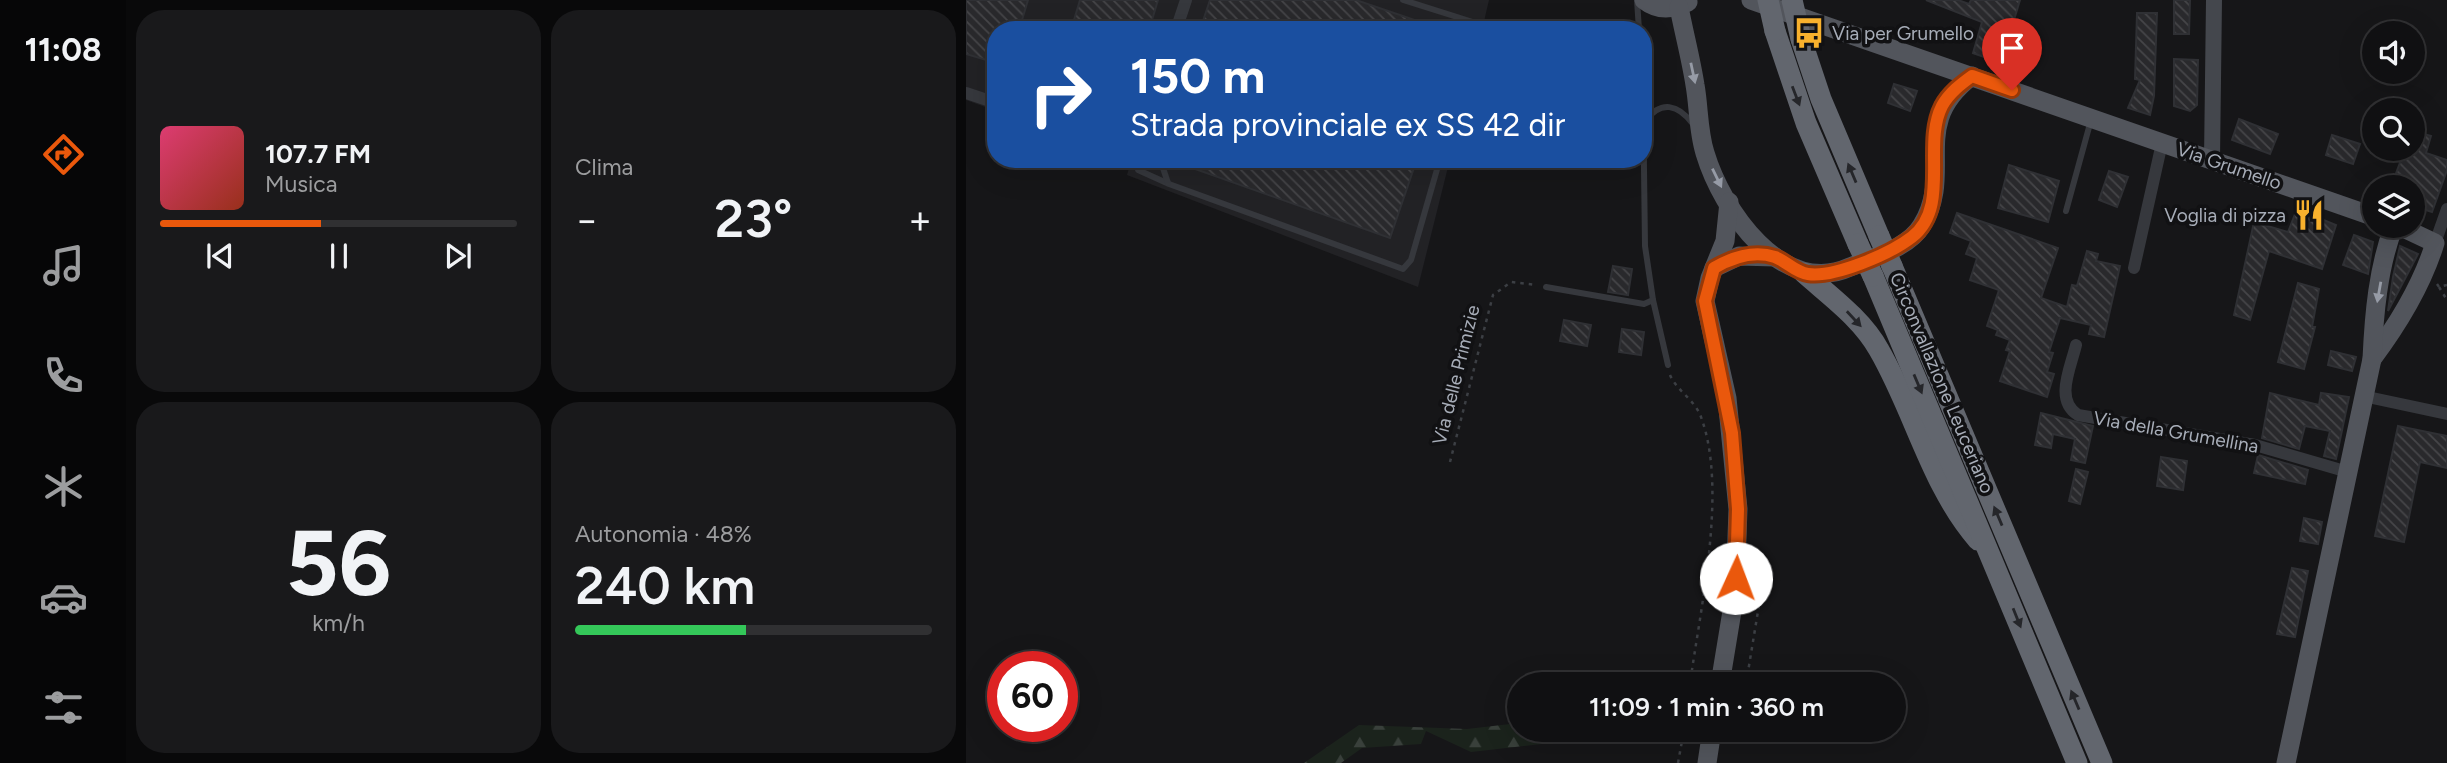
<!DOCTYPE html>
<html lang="it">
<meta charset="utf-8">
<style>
body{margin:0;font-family:Figtree,sans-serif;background:#19191b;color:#f1f3f6;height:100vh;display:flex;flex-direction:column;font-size:26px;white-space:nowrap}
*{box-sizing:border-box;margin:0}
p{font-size:23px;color:#9c9d9f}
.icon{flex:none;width:38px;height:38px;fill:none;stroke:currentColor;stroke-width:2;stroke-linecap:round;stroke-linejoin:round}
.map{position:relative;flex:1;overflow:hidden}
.panel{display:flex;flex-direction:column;gap:10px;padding:10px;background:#09090a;width:840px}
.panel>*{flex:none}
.guide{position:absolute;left:21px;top:21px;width:665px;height:147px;border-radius:28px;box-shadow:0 7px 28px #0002,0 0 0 2px #303032;background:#1a4fa0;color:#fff;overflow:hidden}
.controls{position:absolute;left:1396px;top:21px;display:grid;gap:14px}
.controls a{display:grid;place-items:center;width:63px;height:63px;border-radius:50%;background:#101012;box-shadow:0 7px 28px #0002,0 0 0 2px #303032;font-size:35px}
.speed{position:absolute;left:21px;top:651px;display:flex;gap:14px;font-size:35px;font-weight:700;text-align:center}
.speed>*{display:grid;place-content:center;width:91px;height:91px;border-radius:50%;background:#101012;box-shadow:0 7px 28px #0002,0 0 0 2px #303032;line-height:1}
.speed .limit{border:10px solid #d22;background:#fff;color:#111}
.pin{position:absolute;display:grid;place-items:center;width:60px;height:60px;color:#fff;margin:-72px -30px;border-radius:50% 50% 50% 0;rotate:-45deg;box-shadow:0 0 7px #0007}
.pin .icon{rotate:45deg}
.me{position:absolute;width:77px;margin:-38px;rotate:2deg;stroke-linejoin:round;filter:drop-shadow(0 0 5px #0008)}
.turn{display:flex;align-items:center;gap:24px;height:147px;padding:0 28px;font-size:32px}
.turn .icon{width:91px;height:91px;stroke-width:2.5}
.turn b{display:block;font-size:49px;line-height:60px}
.big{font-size:52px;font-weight:600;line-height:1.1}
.panel .widget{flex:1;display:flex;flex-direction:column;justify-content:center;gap:10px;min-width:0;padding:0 24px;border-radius:28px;background:#19191b}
.panel .dial{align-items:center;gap:0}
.dial b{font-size:91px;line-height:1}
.song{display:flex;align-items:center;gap:21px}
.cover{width:84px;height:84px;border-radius:10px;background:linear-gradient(135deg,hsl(340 70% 55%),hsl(10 70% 35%))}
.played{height:7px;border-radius:4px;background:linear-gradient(90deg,#ea580c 45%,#303032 45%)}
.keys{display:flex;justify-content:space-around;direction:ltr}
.heat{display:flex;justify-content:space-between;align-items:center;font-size:38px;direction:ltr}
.charge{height:10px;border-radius:5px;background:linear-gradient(90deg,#34c759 48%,#303032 0)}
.panel .tiles{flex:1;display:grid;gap:10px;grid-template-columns:repeat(2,1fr)}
.trip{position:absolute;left:541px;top:672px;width:399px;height:70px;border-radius:35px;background:#101012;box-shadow:0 7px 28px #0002,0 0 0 2px #303032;font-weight:600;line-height:70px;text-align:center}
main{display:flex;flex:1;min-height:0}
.tab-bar{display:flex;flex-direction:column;width:126px;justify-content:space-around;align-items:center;background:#060607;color:#9c9d9f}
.tab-bar .icon{width:49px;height:49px}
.tab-bar .selected{color:#ea580c}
.tab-bar b{font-size:32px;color:#f1f3f6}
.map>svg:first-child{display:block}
</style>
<main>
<nav class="tab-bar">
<b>11:08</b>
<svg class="icon selected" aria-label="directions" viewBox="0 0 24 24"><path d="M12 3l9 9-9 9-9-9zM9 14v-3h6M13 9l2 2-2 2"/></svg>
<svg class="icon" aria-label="music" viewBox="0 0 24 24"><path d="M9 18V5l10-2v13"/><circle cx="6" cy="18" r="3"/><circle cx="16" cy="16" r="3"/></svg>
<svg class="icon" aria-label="phone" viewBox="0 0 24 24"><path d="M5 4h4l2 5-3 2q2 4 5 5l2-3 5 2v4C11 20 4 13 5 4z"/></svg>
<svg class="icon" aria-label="climate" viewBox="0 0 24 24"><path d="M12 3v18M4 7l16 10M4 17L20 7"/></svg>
<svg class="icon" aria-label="car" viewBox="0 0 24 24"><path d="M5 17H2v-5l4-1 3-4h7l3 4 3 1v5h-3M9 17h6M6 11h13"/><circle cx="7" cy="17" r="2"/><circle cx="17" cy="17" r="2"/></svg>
<svg class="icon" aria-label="filters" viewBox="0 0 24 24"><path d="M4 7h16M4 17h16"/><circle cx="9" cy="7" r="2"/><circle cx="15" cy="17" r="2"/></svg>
</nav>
<section class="panel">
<div class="tiles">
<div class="widget">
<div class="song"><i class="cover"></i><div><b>107.7 FM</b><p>Musica</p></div></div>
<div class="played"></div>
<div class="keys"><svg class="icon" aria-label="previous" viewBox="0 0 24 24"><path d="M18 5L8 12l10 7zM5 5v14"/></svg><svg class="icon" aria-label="pause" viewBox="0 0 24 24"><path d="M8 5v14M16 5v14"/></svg><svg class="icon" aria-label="next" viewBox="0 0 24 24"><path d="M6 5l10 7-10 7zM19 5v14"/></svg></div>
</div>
<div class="widget"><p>Clima</p>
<div class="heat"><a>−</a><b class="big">23°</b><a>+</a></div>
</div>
<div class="widget dial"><b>56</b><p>km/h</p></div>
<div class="widget"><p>Autonomia · 48%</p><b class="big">240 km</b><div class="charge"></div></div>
</div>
</section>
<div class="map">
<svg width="1481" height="763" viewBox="0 0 1481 763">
<defs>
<pattern id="forest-firs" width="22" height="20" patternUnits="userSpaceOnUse" patternTransform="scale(1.75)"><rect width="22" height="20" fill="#1b231c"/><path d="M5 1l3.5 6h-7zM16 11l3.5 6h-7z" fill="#39403b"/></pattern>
<pattern id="building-back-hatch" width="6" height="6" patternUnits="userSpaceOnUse" patternTransform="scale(1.75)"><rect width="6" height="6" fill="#29292c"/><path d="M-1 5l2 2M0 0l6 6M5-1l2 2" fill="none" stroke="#454548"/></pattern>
</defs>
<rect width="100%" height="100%" fill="#161618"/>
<g fill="#222225">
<polygon points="0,0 523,0 516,30 30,30 30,111 0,100"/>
<polygon points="161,159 484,159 452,287 161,175 165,161"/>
</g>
<polygon fill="url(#forest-firs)" points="553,723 553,730 656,730 619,739 505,752 460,731 455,744 396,748 375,763 338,763 393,725 501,729"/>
<g fill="url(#building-back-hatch)" stroke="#2f3034" stroke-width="2">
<polygon points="0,0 62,0 53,30 30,30 30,63 0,54"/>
<polygon points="114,0 192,0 183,30 105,30"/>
<polygon points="244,0 390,0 472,28 234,30"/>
<polygon points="960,0 992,0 1003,4 1005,0 1054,0 1035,63 1007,53 1016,22"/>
<polygon points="1208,0 1224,0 1223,34 1208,34"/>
<polygon points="1171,13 1191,13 1188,96 1184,115 1162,108 1174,80 1169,79"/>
<polygon points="1208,59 1232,60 1231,105 1224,111 1208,106"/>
<polygon points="928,84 951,91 944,111 922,103"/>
<polygon points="1273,119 1312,134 1304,154 1266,140"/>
<polygon points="1447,131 1465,136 1460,153 1481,160 1481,170 1466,212 1447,206 1447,187 1425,187 1439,149 1447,149"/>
<polygon points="1366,135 1394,144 1387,164 1360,155"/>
<polygon points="201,159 451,159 424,238"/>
<polygon points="1043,165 1093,181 1082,222 1032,208"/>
<polygon points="1143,171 1162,177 1151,207 1133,200"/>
<polygon points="1331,209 1370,225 1356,269 1303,251 1284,320 1268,315 1288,222 1322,232"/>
<polygon points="991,213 1092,248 1075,298 1101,307 1106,285 1111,286 1121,251 1132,254 1130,261 1154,266 1138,337 1123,334 1125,325 1094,318 1083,352 1087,353 1081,372 1088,374 1081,397 1034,381 1044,351 1040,350 1044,340 1030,335 1032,330 1021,326 1033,290 1004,280 1011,258 1000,254 1005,241 984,233"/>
<polygon points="1388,235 1407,242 1402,274 1377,265"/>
<polygon points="1434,246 1452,254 1422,311 1427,277"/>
<polygon points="647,266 666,269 662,295 642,292"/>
<polygon points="1332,283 1353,289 1346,327 1349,327 1338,369 1312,362"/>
<polygon points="598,320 625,325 621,346 594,341"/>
<polygon points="656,329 678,332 675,355 653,352"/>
<polygon points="1365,351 1390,357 1386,371 1362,365"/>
<polygon points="1304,393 1353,405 1355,393 1383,397 1370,459 1358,456 1364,431 1339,426 1333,449 1296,438"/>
<polygon points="1075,413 1127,426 1119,463 1105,460 1109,439 1087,434 1085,448 1069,445"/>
<polygon points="1432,426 1481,436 1481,468 1454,462 1438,542 1409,536"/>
<polygon points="1292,455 1342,470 1339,484 1288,473"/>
<polygon points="1195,457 1221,461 1217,490 1191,486"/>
<polygon points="1110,469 1122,472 1114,504 1103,501"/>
<polygon points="1338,518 1356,522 1352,544 1334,541"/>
<polygon points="1326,568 1342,571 1329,637 1311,634"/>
</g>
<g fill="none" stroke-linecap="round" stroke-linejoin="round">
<g stroke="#3c3f44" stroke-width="2.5" stroke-dasharray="3.5 5" stroke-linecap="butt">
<polyline points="1471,284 1473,287 1481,285"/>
<polyline points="1473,287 1481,300"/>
<path d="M704 375C711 391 729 400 735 417 762 489 734 609 724 684"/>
<polyline points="484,462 527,295 545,282 571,285"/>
<polyline points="780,684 794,599 791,562"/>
<polyline points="712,763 718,730"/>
</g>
<g stroke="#36383d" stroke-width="6">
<polyline points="437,0 510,23 508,30"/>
<polyline points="671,0 673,30"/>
<path d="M679 121C695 100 712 104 727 124"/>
<polyline points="173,159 172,170 203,184 437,269 445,260 474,159"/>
<polyline points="194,159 202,183"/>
<polyline points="1100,211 1125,120"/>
<polyline points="580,287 678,304 687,300 679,246 677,92"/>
<polyline points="687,300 702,365"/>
</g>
<g stroke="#36383d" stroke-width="12">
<polyline points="210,30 220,0"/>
<polyline points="0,93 30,103"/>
<polyline points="1469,243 1481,209"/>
<polyline points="1168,268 1196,143"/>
<path d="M1110 345C1105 367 1088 400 1112 415L1289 445 1382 472"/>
<polyline points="1397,396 1481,414"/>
</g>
<polyline stroke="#44474d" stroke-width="16" points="1246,159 1248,0"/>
<g stroke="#52555c" stroke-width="19">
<path d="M678 0C692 11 706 10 722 2"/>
<polyline points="785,0 1409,217"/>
<path d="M713 7C718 33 725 59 729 85 733 107 732 131 739 153 756 210 816 298 884 267 907 257 943 248 956 225 989 171 942 124 1006 76"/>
<polyline points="748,268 773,256 809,257"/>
<path d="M1406 359C1433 323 1456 285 1469 243L1433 226"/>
<polyline points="754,684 769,593 772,509 761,398 739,301 744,278 759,241 763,202"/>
<polyline points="741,763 746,730"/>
<path d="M1320 763 1406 359C1408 315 1412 267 1428 226"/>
</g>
<g stroke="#62666e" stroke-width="21">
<polyline points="809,31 840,123 892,244"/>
<polyline points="835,39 855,99 913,236"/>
<polyline points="926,266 1136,763"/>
<path d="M838 273C864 296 896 319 913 350 949 412 965 486 1012 540"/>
<polyline points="907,276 1111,763"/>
</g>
<g stroke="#62666e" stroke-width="21">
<polyline points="802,0 809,31"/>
<polyline points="826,0 835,39"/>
<polyline points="913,236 926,266"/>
<polyline points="892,244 907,276"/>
</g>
</g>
<defs><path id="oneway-solid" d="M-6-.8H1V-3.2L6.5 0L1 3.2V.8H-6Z" transform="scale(1.75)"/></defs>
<g fill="#969ba6">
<use href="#oneway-solid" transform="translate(727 73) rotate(78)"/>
<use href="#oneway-solid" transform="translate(751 178) rotate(64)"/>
<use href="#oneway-solid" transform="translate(1413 292) rotate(100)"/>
</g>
<g fill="#25262a">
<use href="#oneway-solid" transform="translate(830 96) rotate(69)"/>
<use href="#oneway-solid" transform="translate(886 173) rotate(-113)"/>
<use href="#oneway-solid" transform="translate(888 319) rotate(47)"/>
<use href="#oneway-solid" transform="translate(952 384) rotate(67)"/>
<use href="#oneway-solid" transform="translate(1032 516) rotate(-113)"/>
<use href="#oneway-solid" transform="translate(1051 618) rotate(68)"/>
<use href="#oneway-solid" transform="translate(1109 700) rotate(-113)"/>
</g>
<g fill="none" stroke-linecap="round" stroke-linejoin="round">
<defs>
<path id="route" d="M770 578 772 509 766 433 739 301 748 268C765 258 788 250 809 257 820 261 829 272 842 274 868 278 924 254 946 237 985 206 956 145 976 106 983 93 995 84 1006 76L1046 90"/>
</defs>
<use href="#route" stroke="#983908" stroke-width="18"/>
<use href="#route" stroke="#ea580c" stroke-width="12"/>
</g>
<defs>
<symbol id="bus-bare" viewBox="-9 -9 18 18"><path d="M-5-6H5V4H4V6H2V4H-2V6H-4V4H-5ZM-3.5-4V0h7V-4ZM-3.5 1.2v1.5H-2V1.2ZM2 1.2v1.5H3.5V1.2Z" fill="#f8b12d" stroke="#111113" stroke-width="2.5" paint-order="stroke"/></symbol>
<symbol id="restaurant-bare" viewBox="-9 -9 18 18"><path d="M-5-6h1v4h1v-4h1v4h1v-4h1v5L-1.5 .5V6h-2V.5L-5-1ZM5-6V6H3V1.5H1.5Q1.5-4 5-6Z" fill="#f8b12d" stroke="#111113" stroke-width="2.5" paint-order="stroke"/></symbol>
</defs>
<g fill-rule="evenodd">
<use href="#bus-bare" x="821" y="11" width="44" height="44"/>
<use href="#restaurant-bare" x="1321" y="193" width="44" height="44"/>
</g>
<g text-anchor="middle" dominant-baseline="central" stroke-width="7" stroke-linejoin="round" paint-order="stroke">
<g font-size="19" fill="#a7adb8" stroke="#111113" text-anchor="start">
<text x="866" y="33">Via per Grumello</text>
<text x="1320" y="215" text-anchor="end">Voglia di pizza</text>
</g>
<g font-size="19" fill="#a7adb8" stroke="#111113">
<text transform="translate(1263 166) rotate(19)">Via Grumello</text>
<text transform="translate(490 375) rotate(-76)">Via delle Primizie</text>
<text transform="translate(976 383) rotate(67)">Circonvallazione Leuceriano</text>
<text transform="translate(1210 432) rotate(10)">Via della Grumellina</text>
</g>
</g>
</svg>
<div class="controls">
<a><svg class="icon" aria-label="sound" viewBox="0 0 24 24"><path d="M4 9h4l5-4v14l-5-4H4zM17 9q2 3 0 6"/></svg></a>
<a><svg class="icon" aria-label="search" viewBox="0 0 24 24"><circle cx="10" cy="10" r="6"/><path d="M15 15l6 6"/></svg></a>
<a><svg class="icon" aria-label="layers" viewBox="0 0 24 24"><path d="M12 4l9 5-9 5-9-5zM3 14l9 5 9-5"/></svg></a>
</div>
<div class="speed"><div class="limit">60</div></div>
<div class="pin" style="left:1046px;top:90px;background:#d93025"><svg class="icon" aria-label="arrive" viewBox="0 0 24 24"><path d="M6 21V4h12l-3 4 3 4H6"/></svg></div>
<svg class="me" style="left:770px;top:578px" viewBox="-20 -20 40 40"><circle r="19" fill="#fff"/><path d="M0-13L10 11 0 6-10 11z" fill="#ea580c"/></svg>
<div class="trip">11:09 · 1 min · 360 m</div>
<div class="guide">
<div class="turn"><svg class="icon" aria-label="right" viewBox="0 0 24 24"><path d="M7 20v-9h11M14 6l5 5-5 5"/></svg><div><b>150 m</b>Strada provinciale ex SS 42 dir</div></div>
</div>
</div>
</main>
